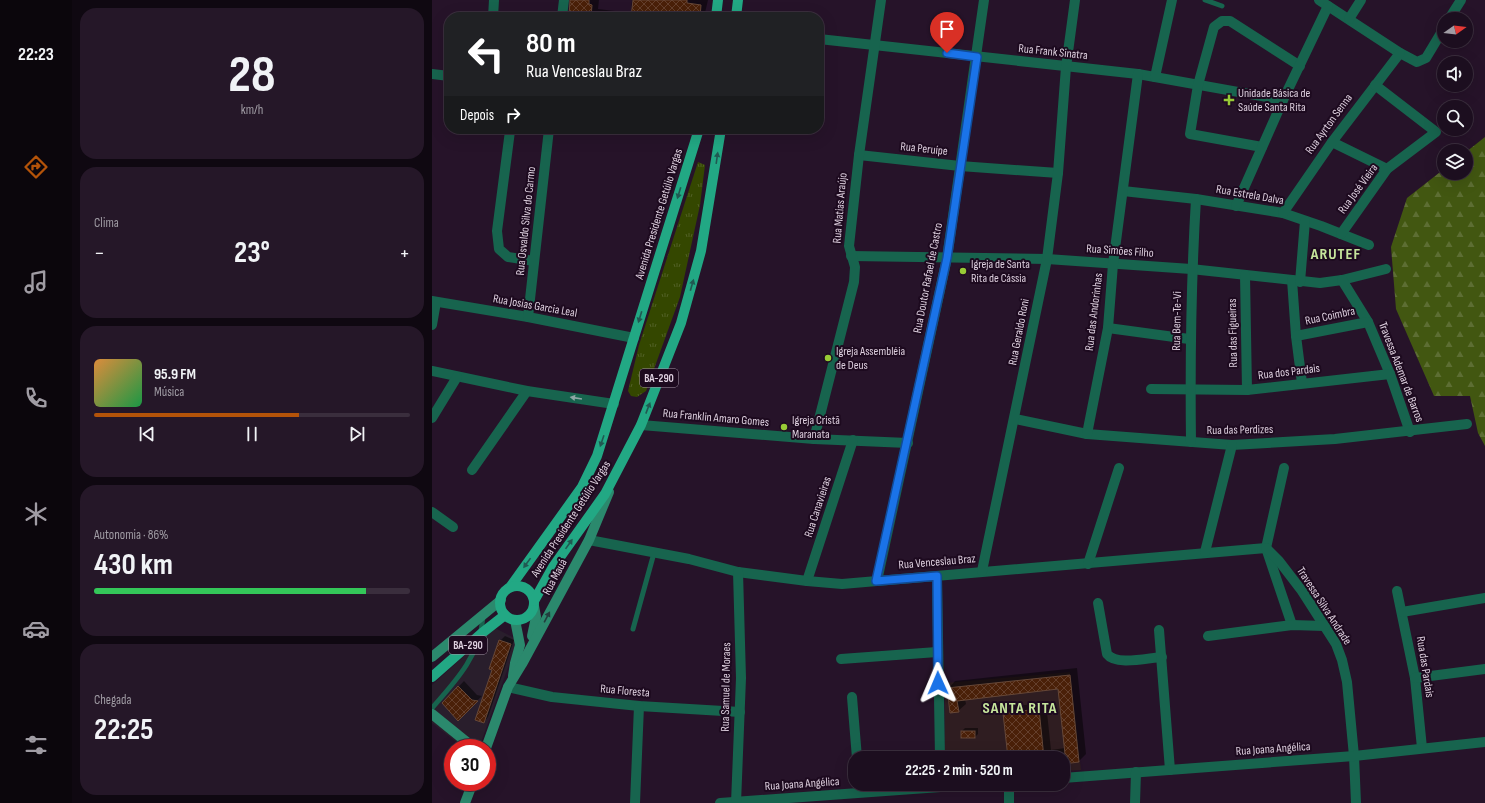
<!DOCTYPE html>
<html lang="pt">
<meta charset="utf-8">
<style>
body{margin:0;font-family:"Sofia Sans Condensed",sans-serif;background:#251728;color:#f1f3f6;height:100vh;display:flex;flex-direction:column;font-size:15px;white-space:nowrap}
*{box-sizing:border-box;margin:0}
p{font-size:13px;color:#a09ca4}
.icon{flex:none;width:22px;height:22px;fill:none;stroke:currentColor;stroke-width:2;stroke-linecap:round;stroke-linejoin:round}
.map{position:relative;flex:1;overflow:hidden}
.side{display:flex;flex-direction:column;gap:8px;padding:8px;background:#0f0811;width:360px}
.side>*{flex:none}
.banner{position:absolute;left:12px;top:12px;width:380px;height:122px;border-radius:16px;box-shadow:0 4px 16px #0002,0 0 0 1px #3a2e3d;background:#202124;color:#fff;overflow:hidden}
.needle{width:26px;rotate:76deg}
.buttons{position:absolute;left:1005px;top:12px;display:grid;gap:8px}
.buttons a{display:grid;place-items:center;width:36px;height:36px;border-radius:50%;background:#1c0e1f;box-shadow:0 4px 16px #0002,0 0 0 1px #3a2e3d;font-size:20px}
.speed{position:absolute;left:12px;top:739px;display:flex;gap:8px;font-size:20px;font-weight:700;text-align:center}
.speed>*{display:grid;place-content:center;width:52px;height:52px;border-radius:50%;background:#1c0e1f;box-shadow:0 4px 16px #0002,0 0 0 1px #3a2e3d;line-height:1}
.speed .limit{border:6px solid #d22;background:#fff;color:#111}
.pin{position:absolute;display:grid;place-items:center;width:34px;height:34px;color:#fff;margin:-41px -17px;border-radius:50% 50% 50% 0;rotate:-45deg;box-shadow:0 0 4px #0007}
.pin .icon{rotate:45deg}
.me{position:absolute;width:44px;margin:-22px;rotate:359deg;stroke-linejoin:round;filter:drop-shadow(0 0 3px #0008)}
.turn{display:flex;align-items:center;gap:14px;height:84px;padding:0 16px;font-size:18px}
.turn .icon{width:52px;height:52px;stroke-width:2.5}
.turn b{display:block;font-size:28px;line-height:34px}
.then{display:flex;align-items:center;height:38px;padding:0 16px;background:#0003;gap:8px;font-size:15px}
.big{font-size:30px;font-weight:700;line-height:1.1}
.side .widget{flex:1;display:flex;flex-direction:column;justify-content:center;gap:6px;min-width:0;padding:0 14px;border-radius:16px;background:#251728}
.side .dial{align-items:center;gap:0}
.dial b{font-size:52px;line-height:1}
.song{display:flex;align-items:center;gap:12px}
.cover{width:48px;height:48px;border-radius:6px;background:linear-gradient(135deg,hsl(30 70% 55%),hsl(140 70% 35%))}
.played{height:4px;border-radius:2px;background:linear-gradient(90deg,#b45309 65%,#3a2e3d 65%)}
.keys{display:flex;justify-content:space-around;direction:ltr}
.heat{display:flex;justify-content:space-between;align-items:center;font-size:22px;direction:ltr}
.charge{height:6px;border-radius:3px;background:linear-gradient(90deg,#34c759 86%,#3a2e3d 0)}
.trip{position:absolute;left:416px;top:751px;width:222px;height:40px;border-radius:16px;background:#1c0e1f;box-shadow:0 4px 16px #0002,0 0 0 1px #3a2e3d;font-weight:700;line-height:40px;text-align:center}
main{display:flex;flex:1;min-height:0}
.tabs{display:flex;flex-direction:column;width:72px;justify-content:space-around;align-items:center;background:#0b060c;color:#a09ca4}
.tabs .icon{width:28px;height:28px}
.tabs .current{color:#b45309}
.tabs b{font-size:18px;color:#f1f3f6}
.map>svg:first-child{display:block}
</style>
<main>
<nav class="tabs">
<b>22:23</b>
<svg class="icon current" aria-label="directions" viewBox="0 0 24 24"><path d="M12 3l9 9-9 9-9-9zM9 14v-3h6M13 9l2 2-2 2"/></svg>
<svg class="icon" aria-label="music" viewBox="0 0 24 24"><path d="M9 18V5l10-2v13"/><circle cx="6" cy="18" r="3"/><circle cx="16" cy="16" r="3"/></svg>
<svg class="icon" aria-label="phone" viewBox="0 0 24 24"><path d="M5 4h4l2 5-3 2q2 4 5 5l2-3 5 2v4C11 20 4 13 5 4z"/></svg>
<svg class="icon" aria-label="climate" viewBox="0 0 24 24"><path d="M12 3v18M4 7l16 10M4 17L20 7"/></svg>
<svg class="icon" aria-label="car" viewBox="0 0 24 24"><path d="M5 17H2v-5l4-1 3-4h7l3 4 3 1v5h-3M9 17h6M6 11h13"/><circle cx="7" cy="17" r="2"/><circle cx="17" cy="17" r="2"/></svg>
<svg class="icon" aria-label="filters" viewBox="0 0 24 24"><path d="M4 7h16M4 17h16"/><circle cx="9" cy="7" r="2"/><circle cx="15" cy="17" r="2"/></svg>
</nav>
<section class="side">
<div class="widget dial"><b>28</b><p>km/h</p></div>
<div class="widget"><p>Clima</p>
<div class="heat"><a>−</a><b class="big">23°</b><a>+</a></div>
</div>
<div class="widget">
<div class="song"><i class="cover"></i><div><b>95.9 FM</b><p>Música</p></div></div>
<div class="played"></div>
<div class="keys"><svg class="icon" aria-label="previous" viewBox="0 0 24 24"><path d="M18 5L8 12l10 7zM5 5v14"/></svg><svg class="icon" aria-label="pause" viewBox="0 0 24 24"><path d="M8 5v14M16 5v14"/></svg><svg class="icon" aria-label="next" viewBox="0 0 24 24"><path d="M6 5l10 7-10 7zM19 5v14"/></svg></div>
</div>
<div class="widget"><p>Autonomia · 86%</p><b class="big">430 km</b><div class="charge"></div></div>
<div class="widget"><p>Chegada</p><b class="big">22:25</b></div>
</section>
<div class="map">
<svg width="1053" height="803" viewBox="0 0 1053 803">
<defs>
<pattern id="forest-firs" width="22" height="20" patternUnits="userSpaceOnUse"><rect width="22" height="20" fill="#425711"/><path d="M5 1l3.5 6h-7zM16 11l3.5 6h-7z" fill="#5d6e33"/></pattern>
<pattern id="park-tufts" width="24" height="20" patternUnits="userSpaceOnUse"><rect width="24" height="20" fill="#344700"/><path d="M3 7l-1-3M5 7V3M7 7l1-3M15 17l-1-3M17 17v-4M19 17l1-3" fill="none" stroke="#516025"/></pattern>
<pattern id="building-cross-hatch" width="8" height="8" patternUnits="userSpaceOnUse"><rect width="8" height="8" fill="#4a2008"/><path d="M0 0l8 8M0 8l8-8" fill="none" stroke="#643f2c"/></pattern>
</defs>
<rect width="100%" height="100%" fill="#261329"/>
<polygon fill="#291e2c" points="63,628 86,640 47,748 32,748 0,723 0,685"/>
<polygon fill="#2f1d21" points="638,672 649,770 631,771 631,758 513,758 513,683"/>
<polygon fill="url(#forest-firs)" points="1053,137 1053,446 1046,433 1038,396 1002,396 964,309 959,247 975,198 1012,169 1012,173 1034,173 1034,152"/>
<polygon fill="url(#park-tufts)" points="266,162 273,165 268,205 248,297 214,391 205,397 199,396 196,391 207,345"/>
<g fill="#0007">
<polygon points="139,0 167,0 166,9 199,13 200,0 276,0 272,17 137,17"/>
<polygon points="73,636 82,640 56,717 52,722 61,669 68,641"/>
<polygon points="645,668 654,754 647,761 631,763 631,758 577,758 572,714 580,706 614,703 619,750 633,748 626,688 533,699 534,704 526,711 516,689 523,681"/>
<polygon points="32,681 45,695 50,696 26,719 11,703"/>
<polygon points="533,728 546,728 546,734 543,737 530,731"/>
</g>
<g fill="url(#building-cross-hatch)" stroke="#664737">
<polygon points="138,0 157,0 157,4 160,5 159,17 137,17"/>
<polygon points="201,0 255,0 255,3 269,5 268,17 199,17"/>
<polygon points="67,640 79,644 52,723 43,720 60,670 57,669"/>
<polygon points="638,675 647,762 631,764 631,755 633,754 626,689 525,701 527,712 518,713 515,688"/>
<polygon points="26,686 40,700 46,701 26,721 10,703"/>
<polygon points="607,709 612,758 576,758 571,713"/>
<rect x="529" y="731" width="14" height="7"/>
</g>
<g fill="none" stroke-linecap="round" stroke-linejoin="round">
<g stroke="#17644e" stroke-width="5">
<polyline points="773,0 790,6"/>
<polyline points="201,629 222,553"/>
<path d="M0 708C24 681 49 654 51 616"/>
</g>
<g stroke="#17644e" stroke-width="10">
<polyline points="887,0 968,53 985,62 994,58 1012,28"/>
<polyline points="61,17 62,0"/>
<polyline points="130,17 132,0"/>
<polyline points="917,19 929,0"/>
<polyline points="1017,19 1029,0"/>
<polyline points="387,39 706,74 851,100"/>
<polyline points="0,74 17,76"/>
<polyline points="723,77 740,0"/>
<polyline points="78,131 65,231 67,249 76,257 102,261"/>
<polyline points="900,142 955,169"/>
<polyline points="830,147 758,134 766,85 782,27 790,21 798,21 868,66"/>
<polyline points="427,155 528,166 626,173"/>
<polyline points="691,191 764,199 851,213 889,226 937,245"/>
<polyline points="804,206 851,100 896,6"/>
<polyline points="851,213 900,142 968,53"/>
<polyline points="909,234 955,169 1004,132 943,85"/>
<polyline points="419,256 615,259 759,269 888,283 910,280 954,269"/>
<polyline points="813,275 815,390"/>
<polyline points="860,280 864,336 870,383"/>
<polyline points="910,280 936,322 958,374 978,432"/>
<polyline points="868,282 873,221"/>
<polyline points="0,301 96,317 202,338"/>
<polyline points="96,317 117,129"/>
<polyline points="0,325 4,302"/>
<polyline points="676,328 757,339"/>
<polyline points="864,336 936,322"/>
<polyline points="0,371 95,391 182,404"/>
<polyline points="719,389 815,390 958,374"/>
<polyline points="0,418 25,377"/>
<polyline points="583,419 655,434 800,445 903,439 1035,424"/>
<polyline points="209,425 382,439 476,443"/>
<polyline points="655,434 676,328 681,264 706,74"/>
<polyline points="382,439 422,282 423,267 417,246 427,155 449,0"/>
<path d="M759 442C758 361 759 281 764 199"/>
<polyline points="852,468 834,548 860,625"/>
<polyline points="40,470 95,391"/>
<polyline points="0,512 21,527"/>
<polyline points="157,540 257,559 306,572 375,581 410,584 834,548"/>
<polyline points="834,548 847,561 870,591 904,644 910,660 915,682 922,756 924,803"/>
<polyline points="773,552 800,445"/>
<polyline points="656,564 687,468"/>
<polyline points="550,571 615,259 626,173 634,67 643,0"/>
<polyline points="505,576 508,758"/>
<polyline points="375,581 421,440"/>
<polyline points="445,581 515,258 552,0"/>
<polyline points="965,591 983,678 990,748"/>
<path d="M666 603 675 654C684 666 715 658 730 657"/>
<polyline points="970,612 1053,598"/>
<polyline points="727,630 738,770"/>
<polyline points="776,636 860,625 893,626"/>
<polyline points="409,659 505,652"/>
<polyline points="983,678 1053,669"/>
<polyline points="76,687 120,697 207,706 308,712"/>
<polyline points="420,697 425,758"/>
<polyline points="631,778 922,756 1053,742"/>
<polyline points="577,784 577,803"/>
<polyline points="203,803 207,706"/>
<polyline points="288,803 550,784"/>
<polyline points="304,803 309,678 306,572"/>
<polyline points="703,803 704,772"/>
</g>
<g stroke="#2b896d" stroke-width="10">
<polyline points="100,636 104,617 102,606"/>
<polyline points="0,657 69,600"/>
<polyline points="81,676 83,663 88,645 83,620"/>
<polyline points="0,714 42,748"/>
<polyline points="54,748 76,687 90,664 157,540 177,492"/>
<polyline points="33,803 41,782"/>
</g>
<g stroke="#22a884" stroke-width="10">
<polyline points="284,17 286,0"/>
<polyline points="304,17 306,0"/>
<polyline points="79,586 150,487 165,456 267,129"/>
<circle cx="85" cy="603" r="17"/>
<polyline points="102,601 121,567 173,494 209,425 249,323 269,251 289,129"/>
<polyline points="0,677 50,633 73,615"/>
</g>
</g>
<defs><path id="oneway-solid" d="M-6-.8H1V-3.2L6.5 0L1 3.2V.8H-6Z"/></defs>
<g fill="#205952">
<use href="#oneway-solid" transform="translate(285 158) rotate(-82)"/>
<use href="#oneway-solid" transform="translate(247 193) rotate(107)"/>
<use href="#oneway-solid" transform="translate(260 285) rotate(-74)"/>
<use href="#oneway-solid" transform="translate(208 317) rotate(107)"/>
<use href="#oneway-solid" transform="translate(216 408) rotate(-69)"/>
<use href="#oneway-solid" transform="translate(170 441) rotate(109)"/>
<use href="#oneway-solid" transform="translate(137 544) rotate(-55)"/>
<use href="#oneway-solid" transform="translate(95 563) rotate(126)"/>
</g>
<use fill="#8ea5a5" href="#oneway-solid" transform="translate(144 398) rotate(-171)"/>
<use fill="#233d3e" href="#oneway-solid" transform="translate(115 617) rotate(-62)"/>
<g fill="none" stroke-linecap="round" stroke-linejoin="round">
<defs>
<polyline id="route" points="506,683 505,576 444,581 515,258 545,57 515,53"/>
</defs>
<use href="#route" stroke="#114b97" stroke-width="10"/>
<use href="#route" stroke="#1a73e8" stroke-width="7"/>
</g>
<g fill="#98cb36" stroke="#1d0a1f" stroke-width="1.5">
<path d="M795 94h4v4h4v4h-4v4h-4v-4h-4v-4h4z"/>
<circle cx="531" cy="271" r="4"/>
<circle cx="396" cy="358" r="4"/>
<circle cx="352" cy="427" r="4"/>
</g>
<g text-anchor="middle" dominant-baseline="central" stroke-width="4" stroke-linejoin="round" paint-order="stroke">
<g fill="#1d0a1f" stroke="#a495a5" stroke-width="1">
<rect x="208" y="369" width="38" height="18" rx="3"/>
<rect x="17" y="636" width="38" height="18" rx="3"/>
</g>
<g font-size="11" font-weight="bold" fill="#ded0df">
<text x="227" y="378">BA-290</text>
<text x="36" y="645">BA-290</text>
</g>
<g font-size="12" fill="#ded0df" stroke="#1d0a1f">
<text transform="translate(621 52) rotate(6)">Rua Frank Sinatra</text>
<text transform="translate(897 124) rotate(-54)">Rua Ayrton Senna</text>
<text transform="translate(492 149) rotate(6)">Rua Peruípe</text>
<text transform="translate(926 189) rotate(-54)">Rua José Vieira</text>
<text transform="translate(818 195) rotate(10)">Rua Estrela Dalva</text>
<text transform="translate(408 208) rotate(-85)">Rua Matias Araújo</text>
<text transform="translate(227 214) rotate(-73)">Avenida Presidente Getúlio Vargas</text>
<text transform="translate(94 221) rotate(-84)">Rua Osvaldo Silva do Carmo</text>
<text transform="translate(688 251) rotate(4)">Rua Simões Filho</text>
<text transform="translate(496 278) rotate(-79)">Rua Doutor Rafael de Castro</text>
<text transform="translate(103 306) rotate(10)">Rua Josias Garcia Leal</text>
<text transform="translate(662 312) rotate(-83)">Rua das Andorinhas</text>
<text transform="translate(898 316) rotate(-12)">Rua Coimbra</text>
<text transform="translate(745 321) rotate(-89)">Rua Bem-Te-Vi</text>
<text transform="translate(587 332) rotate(-79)">Rua Geraldo Roni</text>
<text transform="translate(801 333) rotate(-91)">Rua das Figueiras</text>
<text transform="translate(857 372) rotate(-7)">Rua dos Pardais</text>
<text transform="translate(969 372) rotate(69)">Travessa Ademar de Barros</text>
<text transform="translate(284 418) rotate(5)">Rua Franklin Amaro Gomes</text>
<text transform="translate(808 430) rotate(-1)">Rua das Perdizes</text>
<text transform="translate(386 507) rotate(-72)">Rua Canavieiras</text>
<text transform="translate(139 519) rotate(-57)">Avenida Presidente Getúlio Vargas</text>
<text transform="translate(505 562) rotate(-5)">Rua Venceslau Braz</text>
<text transform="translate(123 577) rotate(-62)">Rua Mauá</text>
<text transform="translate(892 606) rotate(57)">Travessa Silva Andrade</text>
<text transform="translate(993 667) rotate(81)">Rua das Pardais</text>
<text transform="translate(294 687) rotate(-89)">Rua Samuel de Moraes</text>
<text transform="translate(193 691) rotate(5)">Rua Floresta</text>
<text transform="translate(841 749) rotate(-4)">Rua Joana Angélica</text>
<text transform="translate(370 784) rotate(-4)">Rua Joana Angélica</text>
</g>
<g font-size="12" fill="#ded0df" stroke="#1d0a1f" text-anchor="start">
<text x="806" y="93">Unidade Básica de<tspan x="806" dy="14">Saúde Santa Rita</tspan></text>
<text x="539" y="264">Igreja de Santa<tspan x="539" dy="14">Rita de Cássia</tspan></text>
<text x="404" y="351">Igreja Assembléia<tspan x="404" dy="14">de Deus</tspan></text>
<text x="360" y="420">Igreja Cristã<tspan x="360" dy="14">Maranata</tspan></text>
</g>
<g font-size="16" font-weight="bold" letter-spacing="1" fill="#c6e59c" stroke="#1d0a1f">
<text x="904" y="254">ARUTEF</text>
<text x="588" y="708">SANTA RITA</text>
</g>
</g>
</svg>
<div class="buttons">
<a><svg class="needle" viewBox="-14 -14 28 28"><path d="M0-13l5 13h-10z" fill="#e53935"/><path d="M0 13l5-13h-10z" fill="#a09ca4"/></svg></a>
<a><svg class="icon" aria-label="sound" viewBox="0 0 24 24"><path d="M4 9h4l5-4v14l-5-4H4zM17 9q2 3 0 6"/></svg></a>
<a><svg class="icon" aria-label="search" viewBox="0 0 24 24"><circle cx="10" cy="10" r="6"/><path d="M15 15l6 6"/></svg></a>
<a><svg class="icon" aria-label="layers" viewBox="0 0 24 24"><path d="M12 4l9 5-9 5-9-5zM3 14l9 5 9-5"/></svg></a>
</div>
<div class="speed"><div class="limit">30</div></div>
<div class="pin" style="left:515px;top:53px;background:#d93025"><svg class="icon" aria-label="arrive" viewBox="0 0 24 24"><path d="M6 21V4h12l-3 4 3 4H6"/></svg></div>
<svg class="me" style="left:506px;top:683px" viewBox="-20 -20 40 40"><path d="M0-17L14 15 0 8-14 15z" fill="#1a73e8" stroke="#fff" stroke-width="4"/></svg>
<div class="trip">22:25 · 2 min · 520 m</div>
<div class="banner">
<div class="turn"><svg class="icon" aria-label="left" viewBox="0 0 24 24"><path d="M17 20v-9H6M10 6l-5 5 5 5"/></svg><div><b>80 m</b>Rua Venceslau Braz</div></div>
<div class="then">Depois<svg class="icon" aria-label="right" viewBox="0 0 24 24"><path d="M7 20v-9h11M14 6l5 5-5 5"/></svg></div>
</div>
</div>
</main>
